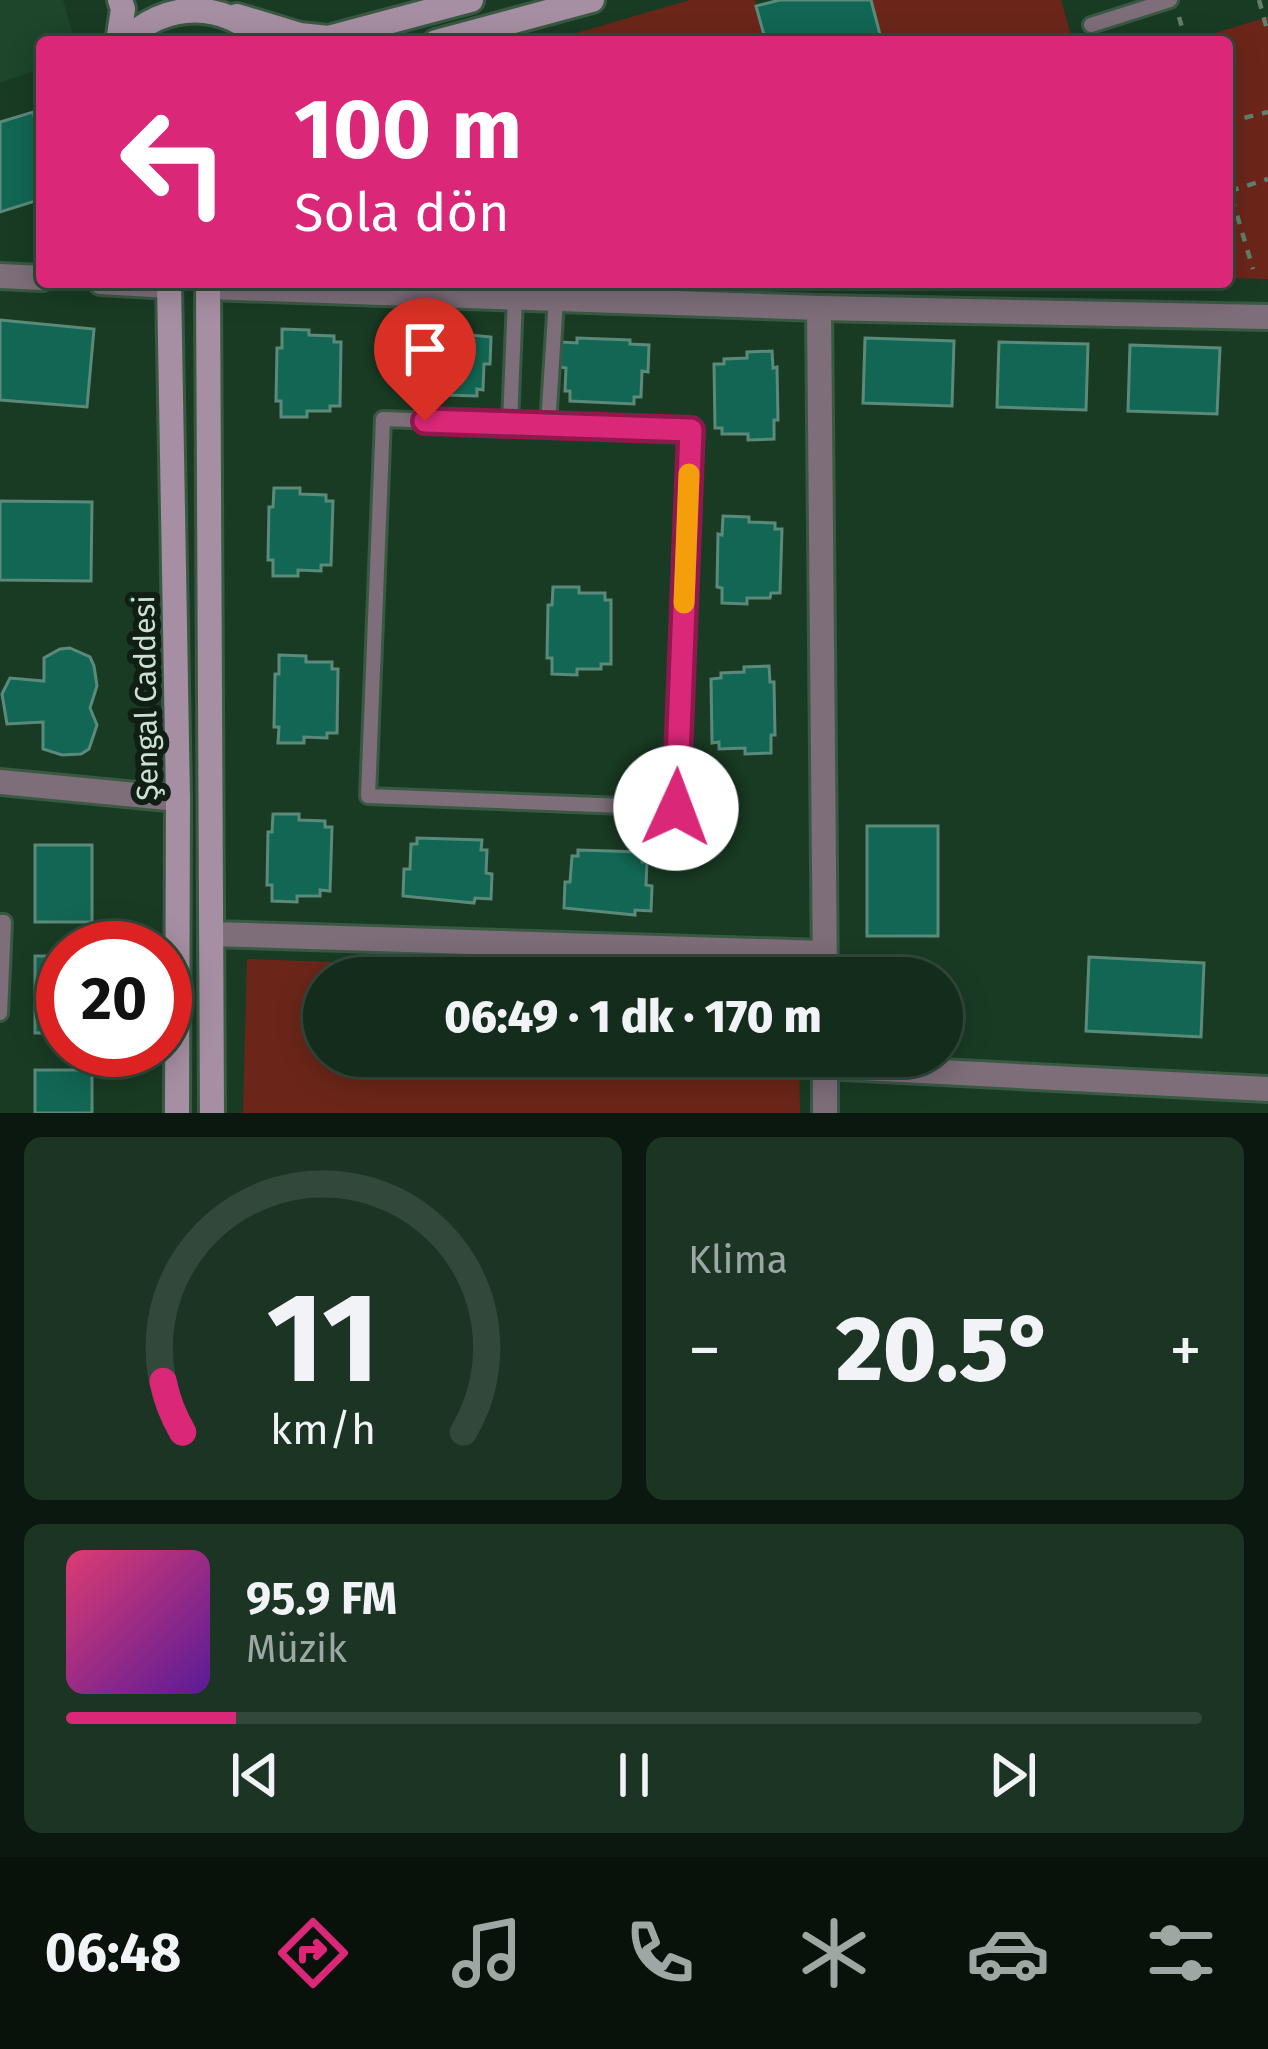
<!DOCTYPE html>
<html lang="tr">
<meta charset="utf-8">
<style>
body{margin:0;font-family:"Fira Sans",sans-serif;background:#1c3424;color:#f1f3f6;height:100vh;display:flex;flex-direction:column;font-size:45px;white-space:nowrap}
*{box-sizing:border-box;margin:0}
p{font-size:39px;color:#9da7a3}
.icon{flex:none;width:66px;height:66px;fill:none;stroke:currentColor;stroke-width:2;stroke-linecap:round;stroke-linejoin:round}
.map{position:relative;height:1113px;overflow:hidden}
.sheet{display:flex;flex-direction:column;gap:24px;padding:24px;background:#0a180f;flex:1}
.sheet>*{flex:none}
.hud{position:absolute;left:36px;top:36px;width:1197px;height:252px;border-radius:12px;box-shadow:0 6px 30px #0003,0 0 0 3px #32483a;background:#db2777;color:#fff;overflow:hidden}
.speed{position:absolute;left:36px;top:921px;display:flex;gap:24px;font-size:60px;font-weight:700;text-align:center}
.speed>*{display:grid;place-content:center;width:156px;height:156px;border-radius:50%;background:#132c1b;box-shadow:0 6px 30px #0003,0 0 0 3px #32483a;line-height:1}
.speed .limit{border:18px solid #d22;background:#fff;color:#111}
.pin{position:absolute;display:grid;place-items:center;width:102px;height:102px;color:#fff;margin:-123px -51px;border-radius:50% 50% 50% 0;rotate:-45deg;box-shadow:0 0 12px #0007}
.pin .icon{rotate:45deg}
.me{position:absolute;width:132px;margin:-66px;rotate:2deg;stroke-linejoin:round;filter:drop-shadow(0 0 9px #0008)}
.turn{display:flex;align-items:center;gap:42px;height:252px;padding:0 60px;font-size:54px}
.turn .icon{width:156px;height:156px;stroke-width:2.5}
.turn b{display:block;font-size:84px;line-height:102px}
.big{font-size:90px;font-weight:800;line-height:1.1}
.sheet .tile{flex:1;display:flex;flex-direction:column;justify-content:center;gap:18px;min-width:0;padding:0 42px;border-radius:18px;background:#1c3424}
.sheet .dial{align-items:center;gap:0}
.dial svg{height:312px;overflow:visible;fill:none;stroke:#32483a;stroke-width:7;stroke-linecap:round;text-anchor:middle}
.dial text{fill:#f1f3f6;stroke:none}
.song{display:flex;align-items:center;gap:36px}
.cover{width:144px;height:144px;border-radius:18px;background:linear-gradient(135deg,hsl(340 70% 55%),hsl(270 70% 35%))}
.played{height:12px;border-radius:6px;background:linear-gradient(90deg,#db2777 15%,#32483a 15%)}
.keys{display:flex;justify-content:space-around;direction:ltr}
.heat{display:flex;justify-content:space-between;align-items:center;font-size:66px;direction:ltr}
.sheet .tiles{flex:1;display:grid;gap:24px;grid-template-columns:1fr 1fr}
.tile:last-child{grid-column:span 2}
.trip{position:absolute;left:303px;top:957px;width:660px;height:120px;border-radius:60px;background:#132c1b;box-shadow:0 6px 30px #0003,0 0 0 3px #32483a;font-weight:800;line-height:120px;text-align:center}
.tabs{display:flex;height:192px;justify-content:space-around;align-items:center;background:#08120b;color:#9da7a3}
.tabs .icon{width:84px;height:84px}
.tabs .on{color:#db2777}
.tabs b{font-size:54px;color:#f1f3f6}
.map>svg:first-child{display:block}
</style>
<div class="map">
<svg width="1268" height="1113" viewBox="0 0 1268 1113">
<rect width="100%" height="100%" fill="#193b24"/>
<polygon fill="#1d462b" points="0,0 63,0 75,42 42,42 42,68 0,83"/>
<g fill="#6b2619">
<polygon points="690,0 755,0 766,42 545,42"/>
<polygon points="871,0 1061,0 1073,42 882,42"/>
<polygon points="1268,17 1268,279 1227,278 1227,42 1184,42"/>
<polygon points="247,959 787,978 324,978 324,1056 799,1056 800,1113 243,1113"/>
</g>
<g fill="#116753" stroke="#5b8a7b" stroke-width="3">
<polygon points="780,0 871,0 882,42 766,42 756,6"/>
<polygon points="33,112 42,142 42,199 0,212 0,122"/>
<polygon points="0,320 94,329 87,407 0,400"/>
<polygon points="282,329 309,330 309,335 334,336 334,342 341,342 340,406 330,406 330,411 307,411 307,417 281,417 281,401 276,401 277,348 282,348"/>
<polygon points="420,330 491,337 490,364 484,364 483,390 477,389 477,396 412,394 413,384 408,383 409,360 403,360 404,335 420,335"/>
<polygon points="577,338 630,340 630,344 649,345 648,372 642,371 641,397 634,397 634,404 570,401 570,391 565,391 566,368 560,367 561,342 577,343"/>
<polygon points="865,338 954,341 952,406 863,403"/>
<polygon points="999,342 1088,344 1086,410 997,407"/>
<polygon points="1130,345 1220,348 1217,414 1128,411"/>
<polygon points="772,351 773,368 777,367 778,420 774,420 774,439 748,440 748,434 722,434 722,428 715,428 714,364 724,364 724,359 747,358 747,352"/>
<polygon points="274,488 300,488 300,494 326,495 326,501 333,501 331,565 321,565 321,571 298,570 298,576 273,576 273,560 268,560 269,507 273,507"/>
<polygon points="0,501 92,502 91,581 0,580"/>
<polygon points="723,516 749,517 749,522 775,523 775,529 782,529 780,593 771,593 770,598 747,598 747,604 722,603 722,588 717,587 718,534 722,535"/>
<polygon points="553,587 579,587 579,593 605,593 605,600 611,600 611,664 601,664 601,669 577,669 577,675 552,674 552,658 547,658 548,605 552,605"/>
<polygon points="70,648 90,657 94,666 97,686 90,708 97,725 89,749 81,754 62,755 43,749 43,722 7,724 2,694 10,678 44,681 44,658 60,649"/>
<polygon points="279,655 306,656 306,662 332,662 332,669 338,669 337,733 327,733 327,738 304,737 304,743 278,743 279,727 274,727 275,674 279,674"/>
<polygon points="769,666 770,682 774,682 775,735 771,735 771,753 745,754 745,748 719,749 719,742 712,743 711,679 721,678 721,673 744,672 744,667"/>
<polygon points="273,814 299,814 299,820 325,821 325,827 332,827 330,891 320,890 320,896 297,896 297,902 272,901 272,885 267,885 268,832 272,832"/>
<rect x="867" y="826" width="71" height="110"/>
<polygon points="417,838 482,840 481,850 487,850 486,873 492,874 491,899 475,898 474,903 403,896 404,869 410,869 411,844 417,844"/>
<rect x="35" y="845" width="57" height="77"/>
<polygon points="578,850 642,852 642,862 647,862 646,885 652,886 651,911 635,910 635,915 564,908 565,882 570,882 572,856 578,856"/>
<rect x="35" y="956" width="28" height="77"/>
<polygon points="1089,957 1204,963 1201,1037 1086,1031"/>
<rect x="35" y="1070" width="57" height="43"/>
</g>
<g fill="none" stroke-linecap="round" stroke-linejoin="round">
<defs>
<g id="service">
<polyline points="1091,25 1170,0"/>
<polygon points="383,419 691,430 676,808 368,796"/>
<polyline points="510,424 515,298"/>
<polyline points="548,425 556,299"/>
<polyline points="0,922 4,922 0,1013"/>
</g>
<g id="minor">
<polyline points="0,276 42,278"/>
<polyline points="101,282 169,286"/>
<polyline points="208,287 819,308 1268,317"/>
<polyline points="819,308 825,978"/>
<polyline points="0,782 178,799"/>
<polyline points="212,934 824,953"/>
<polyline points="825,1056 825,1113"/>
<polyline points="825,1066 1268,1089"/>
</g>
<g id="secondary">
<polyline points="237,16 300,35 328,38 471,0"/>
<polyline points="118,42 123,9 120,0"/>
<path d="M125 42C163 0 227 0 263 42"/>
<polyline points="436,42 592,0"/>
<polyline points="169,282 178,799 177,1113"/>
<polyline points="208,282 212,1113"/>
</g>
</defs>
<use href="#service" stroke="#395943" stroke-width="20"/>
<use href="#minor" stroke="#395943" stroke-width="30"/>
<use href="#secondary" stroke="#395943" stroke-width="30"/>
<g stroke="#637f6c" stroke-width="4.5" stroke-dasharray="9 9" stroke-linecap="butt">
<polyline points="1259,0 1268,33"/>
<polyline points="1179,17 1186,42"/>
<polyline points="1227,122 1268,112"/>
<polyline points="1227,181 1253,269"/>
<polyline points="1230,191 1268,179"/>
</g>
<use href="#service" stroke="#7d6e7a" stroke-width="14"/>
<use href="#minor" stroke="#7d6e7a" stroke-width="24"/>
<use href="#secondary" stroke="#a68fa2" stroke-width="24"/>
</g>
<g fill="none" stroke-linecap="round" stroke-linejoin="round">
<defs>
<polyline id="route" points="425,421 691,430 676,808"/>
</defs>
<use href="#route" stroke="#8e194d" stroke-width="30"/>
<use href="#route" stroke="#db2777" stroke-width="21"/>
<polyline stroke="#f59e0b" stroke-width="21" points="684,603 689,474"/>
</g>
<g text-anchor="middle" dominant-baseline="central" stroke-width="12" stroke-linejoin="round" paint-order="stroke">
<g font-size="30" fill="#cde1d2" stroke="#101e14">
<text transform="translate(146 698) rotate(-91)">Şengal Caddesi</text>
</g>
</g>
</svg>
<div class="speed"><div class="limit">20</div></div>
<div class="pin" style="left:425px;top:421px;background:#d93025"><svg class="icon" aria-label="arrive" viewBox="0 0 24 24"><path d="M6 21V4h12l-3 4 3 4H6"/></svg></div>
<svg class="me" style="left:676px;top:808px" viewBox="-20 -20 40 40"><circle r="19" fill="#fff"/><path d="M0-13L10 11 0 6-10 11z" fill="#db2777"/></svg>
<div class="trip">06:49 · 1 dk · 170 m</div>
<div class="hud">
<div class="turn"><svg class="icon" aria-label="left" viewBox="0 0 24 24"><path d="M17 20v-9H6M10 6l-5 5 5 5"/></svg><div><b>100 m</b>Sola dön</div></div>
</div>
</div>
<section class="sheet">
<div class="tiles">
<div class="tile dial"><svg viewBox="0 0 100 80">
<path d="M14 69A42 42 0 1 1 86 69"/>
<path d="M14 69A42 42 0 0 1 9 56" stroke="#db2777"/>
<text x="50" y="56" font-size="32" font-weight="700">11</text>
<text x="50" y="72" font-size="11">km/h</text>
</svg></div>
<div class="tile"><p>Klima</p>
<div class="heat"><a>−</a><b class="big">20.5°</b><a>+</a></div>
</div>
<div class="tile">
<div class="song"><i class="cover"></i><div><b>95.9 FM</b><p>Müzik</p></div></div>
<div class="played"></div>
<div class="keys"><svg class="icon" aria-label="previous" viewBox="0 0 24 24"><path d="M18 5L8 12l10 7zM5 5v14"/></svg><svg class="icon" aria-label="pause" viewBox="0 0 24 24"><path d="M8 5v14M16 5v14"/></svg><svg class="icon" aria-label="next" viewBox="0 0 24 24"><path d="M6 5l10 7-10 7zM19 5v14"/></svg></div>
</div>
</div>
</section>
<nav class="tabs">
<b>06:48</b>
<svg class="icon on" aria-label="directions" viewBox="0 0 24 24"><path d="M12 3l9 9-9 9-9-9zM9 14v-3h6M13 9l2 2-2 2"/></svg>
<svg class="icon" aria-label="music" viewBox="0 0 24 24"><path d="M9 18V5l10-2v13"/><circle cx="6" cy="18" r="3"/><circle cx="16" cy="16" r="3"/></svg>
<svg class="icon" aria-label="phone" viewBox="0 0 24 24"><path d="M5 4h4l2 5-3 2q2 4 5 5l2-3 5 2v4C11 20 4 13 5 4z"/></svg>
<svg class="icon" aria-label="climate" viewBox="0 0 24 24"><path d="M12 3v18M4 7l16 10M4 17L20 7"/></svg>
<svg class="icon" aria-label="car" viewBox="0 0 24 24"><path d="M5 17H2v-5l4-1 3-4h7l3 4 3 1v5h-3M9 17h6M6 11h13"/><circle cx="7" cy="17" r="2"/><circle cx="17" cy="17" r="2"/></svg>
<svg class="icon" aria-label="filters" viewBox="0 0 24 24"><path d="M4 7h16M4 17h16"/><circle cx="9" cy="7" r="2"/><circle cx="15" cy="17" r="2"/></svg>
</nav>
